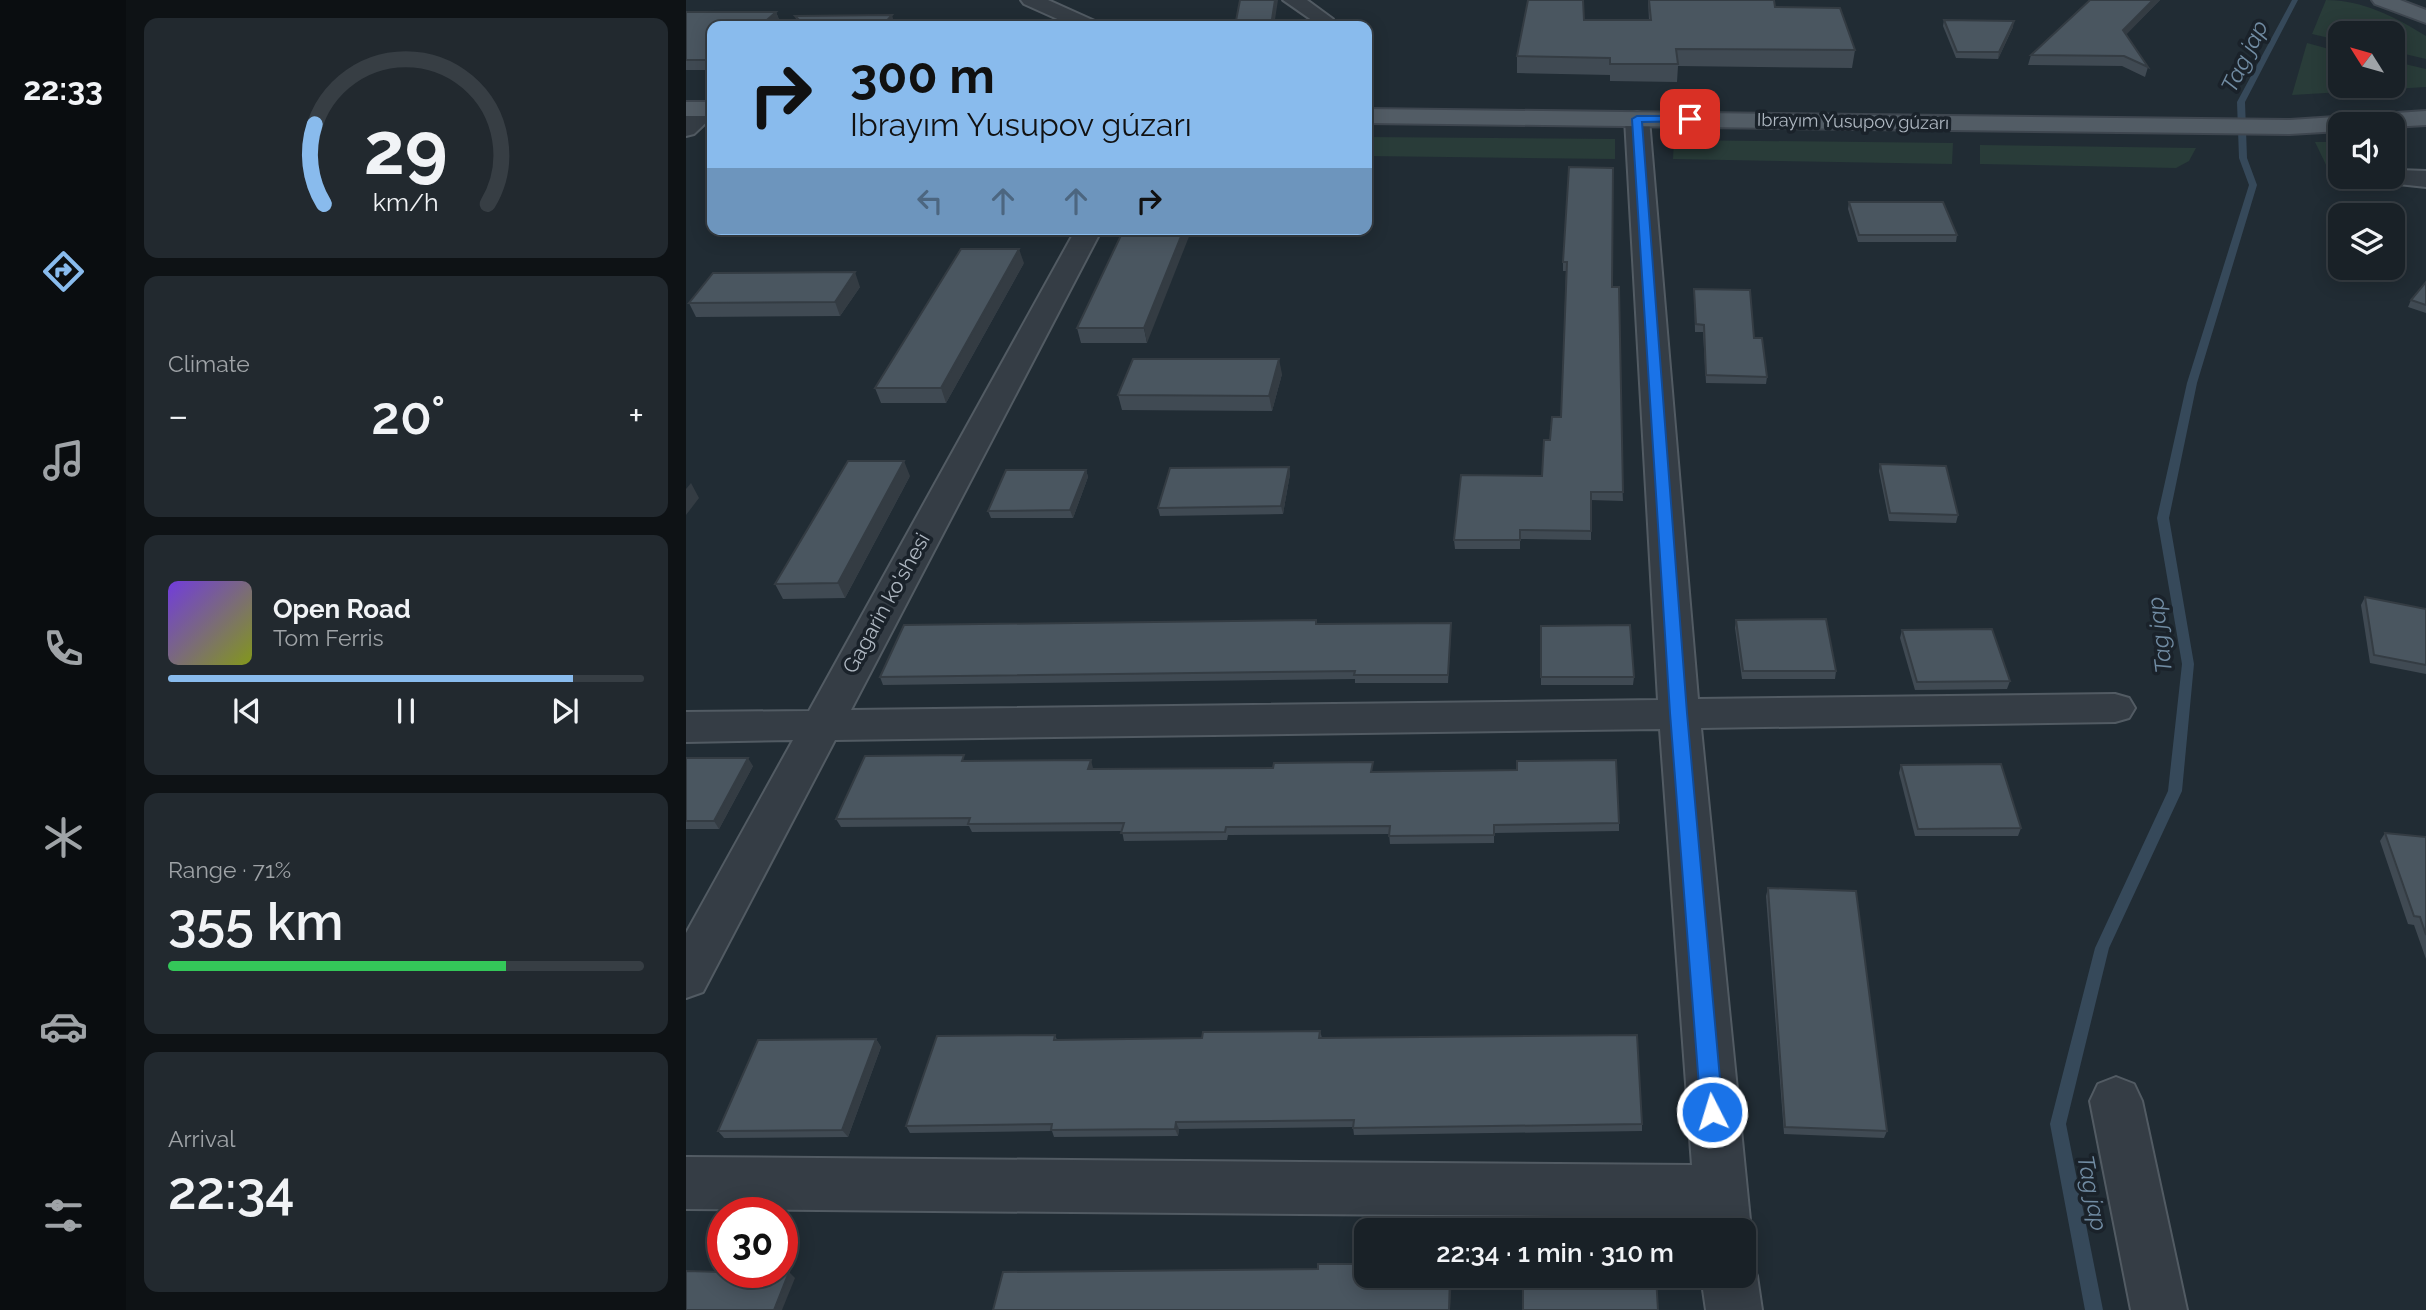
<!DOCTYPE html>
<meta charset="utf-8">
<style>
body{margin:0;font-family:Raleway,sans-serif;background:#22292f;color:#f1f3f6;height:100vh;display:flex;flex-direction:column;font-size:26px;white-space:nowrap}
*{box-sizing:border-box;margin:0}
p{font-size:23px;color:#9fa3a7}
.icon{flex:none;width:38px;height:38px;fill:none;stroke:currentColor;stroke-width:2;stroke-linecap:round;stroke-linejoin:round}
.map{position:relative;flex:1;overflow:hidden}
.drawer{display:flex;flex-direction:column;gap:18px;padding:18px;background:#0e1215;width:560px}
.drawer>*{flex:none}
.hud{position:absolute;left:21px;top:21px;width:665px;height:214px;border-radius:14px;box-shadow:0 4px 18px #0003,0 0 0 2px #373e44;background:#89bbed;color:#111;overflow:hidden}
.needle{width:46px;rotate:307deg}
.fabs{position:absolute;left:1642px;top:21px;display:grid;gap:14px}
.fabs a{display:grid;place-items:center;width:77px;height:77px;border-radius:14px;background:#192127;box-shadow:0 4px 18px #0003,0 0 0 2px #373e44;font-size:35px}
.speed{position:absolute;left:21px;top:1197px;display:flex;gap:14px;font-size:35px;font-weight:700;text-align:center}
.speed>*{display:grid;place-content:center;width:91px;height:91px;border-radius:50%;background:#192127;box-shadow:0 4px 18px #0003,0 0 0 2px #373e44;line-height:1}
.speed .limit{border:10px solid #d22;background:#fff;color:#111}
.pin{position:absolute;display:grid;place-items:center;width:60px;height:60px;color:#fff;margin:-30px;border-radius:14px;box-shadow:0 4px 10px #0006}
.me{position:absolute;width:77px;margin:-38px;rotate:355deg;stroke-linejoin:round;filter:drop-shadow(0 0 5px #0008)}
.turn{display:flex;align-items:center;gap:24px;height:147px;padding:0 28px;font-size:32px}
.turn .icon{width:91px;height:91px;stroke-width:2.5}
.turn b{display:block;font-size:49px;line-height:60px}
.lanes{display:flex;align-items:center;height:66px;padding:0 28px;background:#0003;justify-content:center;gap:35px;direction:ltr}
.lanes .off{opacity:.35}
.big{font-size:52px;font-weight:600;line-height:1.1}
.drawer .widget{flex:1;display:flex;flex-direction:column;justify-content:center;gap:10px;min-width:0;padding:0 24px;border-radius:14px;background:#22292f}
.drawer .dial{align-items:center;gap:0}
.dial svg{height:182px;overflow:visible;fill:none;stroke:#373e44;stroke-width:7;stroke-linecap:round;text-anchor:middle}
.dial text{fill:#f1f3f6;stroke:none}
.song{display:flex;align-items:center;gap:21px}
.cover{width:84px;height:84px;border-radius:10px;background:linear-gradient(135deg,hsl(260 70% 55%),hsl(70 70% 35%))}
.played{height:7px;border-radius:4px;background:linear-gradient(90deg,#89bbed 85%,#373e44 85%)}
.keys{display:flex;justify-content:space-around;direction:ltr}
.heat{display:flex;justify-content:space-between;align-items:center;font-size:38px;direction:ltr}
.charge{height:10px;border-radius:5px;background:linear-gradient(90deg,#34c759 71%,#373e44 0)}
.trip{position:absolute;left:668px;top:1218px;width:402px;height:70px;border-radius:14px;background:#192127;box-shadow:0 4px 18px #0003,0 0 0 2px #373e44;font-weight:600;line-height:70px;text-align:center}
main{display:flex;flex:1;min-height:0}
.tab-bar{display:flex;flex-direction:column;width:126px;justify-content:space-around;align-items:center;background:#0a0d10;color:#9fa3a7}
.tab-bar .icon{width:49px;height:49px}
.tab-bar .active{color:#89bbed}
.tab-bar b{font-size:32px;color:#f1f3f6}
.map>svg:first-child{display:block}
</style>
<main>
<nav class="tab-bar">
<b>22:33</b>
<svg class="icon active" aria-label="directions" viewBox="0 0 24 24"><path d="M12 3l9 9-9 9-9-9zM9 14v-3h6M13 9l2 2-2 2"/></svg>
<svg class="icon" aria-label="music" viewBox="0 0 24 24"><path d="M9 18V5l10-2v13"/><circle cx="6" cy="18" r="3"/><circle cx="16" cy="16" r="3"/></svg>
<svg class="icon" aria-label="phone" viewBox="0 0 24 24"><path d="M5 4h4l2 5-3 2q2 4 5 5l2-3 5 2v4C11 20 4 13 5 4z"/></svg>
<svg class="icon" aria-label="climate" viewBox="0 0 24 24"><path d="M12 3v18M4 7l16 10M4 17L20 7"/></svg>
<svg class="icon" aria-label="car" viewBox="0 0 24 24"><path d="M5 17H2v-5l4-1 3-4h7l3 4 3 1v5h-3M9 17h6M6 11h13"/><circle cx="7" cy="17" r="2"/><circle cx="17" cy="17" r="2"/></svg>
<svg class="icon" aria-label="filters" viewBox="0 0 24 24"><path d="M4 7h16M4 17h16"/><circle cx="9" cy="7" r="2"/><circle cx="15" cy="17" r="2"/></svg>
</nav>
<section class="drawer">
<div class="widget dial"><svg viewBox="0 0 100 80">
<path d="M14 69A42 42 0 1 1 86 69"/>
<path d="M14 69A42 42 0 0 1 10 34" stroke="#89bbed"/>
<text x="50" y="56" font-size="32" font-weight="700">29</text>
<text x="50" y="72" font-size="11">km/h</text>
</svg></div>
<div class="widget"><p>Climate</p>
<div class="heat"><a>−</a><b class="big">20°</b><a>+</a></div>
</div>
<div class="widget">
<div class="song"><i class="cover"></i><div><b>Open Road</b><p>Tom Ferris</p></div></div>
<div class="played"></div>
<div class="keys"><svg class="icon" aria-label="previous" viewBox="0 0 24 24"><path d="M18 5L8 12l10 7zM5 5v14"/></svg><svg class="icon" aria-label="pause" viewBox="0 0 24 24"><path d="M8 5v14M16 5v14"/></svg><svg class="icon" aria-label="next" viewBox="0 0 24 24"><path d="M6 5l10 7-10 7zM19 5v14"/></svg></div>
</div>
<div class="widget"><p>Range · 71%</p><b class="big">355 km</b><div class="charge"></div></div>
<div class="widget"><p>Arrival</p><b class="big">22:34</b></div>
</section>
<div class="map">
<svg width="1740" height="1310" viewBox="0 0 1740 1310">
<rect width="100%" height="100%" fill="#212c34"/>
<g fill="#293c39">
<path d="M1640 0C1677 0 1709 17 1740 36V59L1706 51V33H1654L1652 40 1626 34Z"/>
<polygon points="1621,43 1654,52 1654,86 1706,86 1706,61 1740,69 1740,87 1606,95"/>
<polygon points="681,137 929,139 929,159 681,156"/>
<polygon points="988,140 1267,143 1266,164 987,159"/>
<polygon points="1629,142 1654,142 1654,169 1642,169"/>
<polygon points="1294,145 1510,148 1503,161 1490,168 1294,164"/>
</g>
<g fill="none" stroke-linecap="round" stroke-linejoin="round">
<polygon fill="#36495a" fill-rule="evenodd" points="1606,0 1612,0 1559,102 1561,158 1571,185 1511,383 1483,518 1508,664 1496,791 1423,948 1380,1124 1417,1310 1399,1310 1364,1124 1409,948 1482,791 1496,664 1471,518 1501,383 1563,185 1553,158 1551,102"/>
<defs>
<g id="minor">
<polygon points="335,0 362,0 411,22 414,26 387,26 338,4"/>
<polygon points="597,0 621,0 647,19 644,23 630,23"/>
<polygon points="21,102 26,103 26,117 8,134 0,136 0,116 13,104"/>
<polygon points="951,112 959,114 963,119 1012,699 1429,694 1443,698 1449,708 1443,718 1429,722 1015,728 1065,1230 1059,1246 1059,1230 1011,1230 1010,1217 0,1209 0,1157 1006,1165 974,729 149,740 17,992 0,998 0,933 107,740 0,742 0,712 123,711 390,229 416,229 165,710 972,700 939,119 943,114"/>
<polygon points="1712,170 1740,171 1740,187 1703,183 1700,177 1706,177 1706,172"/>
<polygon points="1430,1077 1448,1084 1456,1101 1501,1310 1445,1310 1404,1101 1412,1084"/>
<polygon points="1059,1255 1063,1256 1071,1276 1076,1310 1020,1310 1015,1276 1059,1276"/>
</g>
<g id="major">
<polygon points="1686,0 1714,0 1740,10 1740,23 1689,4"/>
<rect x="0" y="102" width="26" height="14"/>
<polygon points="681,109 1604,120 1740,111 1740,125 1706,127 1706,124 1654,124 1654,131 1604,134 681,123"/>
</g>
</defs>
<use href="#minor" stroke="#525b63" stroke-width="4"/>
<use href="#major" stroke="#3e464f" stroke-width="4"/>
<use href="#minor" fill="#353d45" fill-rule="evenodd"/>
<use href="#major" fill="#525c65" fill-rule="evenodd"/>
</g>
<g fill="#404a53">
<polygon points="962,0 1088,0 1089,7 1169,50 1166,68 992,66 991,82 924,81 924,75 831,73 831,56 898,20 963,20"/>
<polygon points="1404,0 1474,0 1440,34 1462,67 1459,77 1436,66 1342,65 1345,55"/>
<polygon points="0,12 90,12 94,22 26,26 26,70 0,70"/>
<polygon points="109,16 208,22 203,26 115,26 111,22"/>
<polygon points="1258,20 1327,27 1312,59 1270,58 1257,26"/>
<polygon points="883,167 926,287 937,501 905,500 905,540 834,539 834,549 769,549 768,540 856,476 864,440 875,417 880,271 877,271 877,262"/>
<polygon points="1163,202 1271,235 1270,242 1172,242 1162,209"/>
<polygon points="438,229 461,343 395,343 391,328"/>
<polygon points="338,263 260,403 195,403 189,388"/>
<polygon points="1740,282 1740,313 1722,307 1725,300"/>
<polygon points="174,287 154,316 10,317 3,303"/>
<polygon points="1008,289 1068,338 1081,377 1080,384 1020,383 1017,332 1009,332"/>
<polygon points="596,374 586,411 436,410 432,395"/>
<polygon points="1194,464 1272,515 1270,523 1203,521 1193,471"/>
<polygon points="603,467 604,474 597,514 474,516 472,508"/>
<polygon points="400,470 402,477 387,518 305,518 302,511"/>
<polygon points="224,476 159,598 97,599 89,584"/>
<polygon points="1679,597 1740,609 1740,674 1684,663 1675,605"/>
<polygon points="630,620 631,624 765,631 762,683 669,683 669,679 197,685 194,677"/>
<polygon points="1050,620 1150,671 1149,679 1056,679 1049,628"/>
<polygon points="855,626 948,677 947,685 855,685"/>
<polygon points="1216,630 1324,681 1321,689 1229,690 1214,638"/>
<polygon points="0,758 67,766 33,829 0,829"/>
<polygon points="281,761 407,768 407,769 687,772 933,823 933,831 808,833 808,843 704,844 703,834 542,835 541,840 438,841 436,831 286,832 283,826 155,827 150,819"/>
<polygon points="1215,765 1335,828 1332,836 1229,836 1213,773"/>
<polygon points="1699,833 1740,837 1740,959 1728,925 1722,924 1694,841"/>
<polygon points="1082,888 1201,1131 1198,1138 1098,1134 1080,896"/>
<polygon points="634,1031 636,1038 956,1124 956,1131 668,1135 667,1127 493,1129 492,1136 368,1137 366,1131 224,1133 220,1126 369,1035 371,1040 516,1038"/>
<polygon points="190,1039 195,1047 162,1137 38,1138 32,1131"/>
</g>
<g fill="#343c43">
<polygon points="589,0 592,0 588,26 585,26"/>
<polygon points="1467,0 1474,0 1435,40 1437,30"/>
<polygon points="90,12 94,22 89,26 74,26"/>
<polygon points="206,15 208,22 203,26 196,26"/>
<polygon points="1328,21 1327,27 1312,59 1313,52"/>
<polygon points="498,229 506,229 461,343 458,328"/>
<polygon points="333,249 338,263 260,403 255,388"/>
<polygon points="169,272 174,287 154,316 149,302"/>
<polygon points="593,359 596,374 586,411 583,396"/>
<polygon points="218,461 224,476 159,598 152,583"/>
<polygon points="603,467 604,474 597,514 595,506"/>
<polygon points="400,470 402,477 387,518 384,510"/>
<polygon points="5,483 13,498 0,515 0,489"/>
<polygon points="62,758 67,766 33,829 28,821"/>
<polygon points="405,760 407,768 405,777 402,769"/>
<polygon points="190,1039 195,1047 162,1137 156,1130"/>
<polygon points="490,1122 493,1129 492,1136 489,1129"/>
<polygon points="103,1272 109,1278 96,1310 88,1310"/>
<polygon points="764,1276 766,1276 764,1310 763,1310"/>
</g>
<g fill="#4a5660" stroke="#343c43" stroke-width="2">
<polygon points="554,0 589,0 585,26 549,26"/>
<polygon points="842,0 897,0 898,20 965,20 963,0 1088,0 1089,7 1154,8 1169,50 990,49 992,64 924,64 924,58 831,56"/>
<polygon points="1404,0 1467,0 1437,30 1462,67 1438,56 1345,55"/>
<polygon points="0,12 90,12 74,26 26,26 26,60 0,60"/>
<polygon points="206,15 196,26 119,26 109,16"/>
<polygon points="1258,20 1328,21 1313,52 1271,52"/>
<polygon points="883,167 927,168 926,287 933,287 937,492 905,492 905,531 834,530 834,540 768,540 775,475 856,476 858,440 864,440 866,417 875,417 881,262 877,262"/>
<polygon points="1163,202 1257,202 1271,235 1173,235"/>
<polygon points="438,229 498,229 458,328 391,328"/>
<polygon points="275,249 333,249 255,388 189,388"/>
<polygon points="169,272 149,302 3,303 27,273"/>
<polygon points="1740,282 1740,305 1725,300"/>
<polygon points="1008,289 1064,290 1068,338 1076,338 1081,377 1020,375 1018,325 1010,324"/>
<polygon points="447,359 593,359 583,396 432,395"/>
<polygon points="162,461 218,461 152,583 89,584"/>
<polygon points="1194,464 1260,466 1272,515 1204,513"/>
<polygon points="603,467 595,506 472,508 484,468"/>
<polygon points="320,470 400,470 384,510 302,511"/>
<polygon points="1679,597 1740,609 1740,665 1688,655"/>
<polygon points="1140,619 1150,671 1057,671 1050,620"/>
<polygon points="630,620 630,624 765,623 762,675 668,675 669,671 194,677 218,625"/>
<polygon points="944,625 948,677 855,677 855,626"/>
<polygon points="1306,629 1324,681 1231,682 1216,630"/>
<polygon points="278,755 276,761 405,760 402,769 587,768 588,763 687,762 685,772 831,770 831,761 930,760 933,823 808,825 808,835 703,836 704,826 540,827 539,832 435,833 438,823 282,824 284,818 150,819 179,756"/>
<polygon points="0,758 62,758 28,821 0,821"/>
<polygon points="1315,764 1335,828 1232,829 1215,765"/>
<polygon points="1699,833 1740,837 1740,935 1734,917 1728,916"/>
<polygon points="1082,888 1170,891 1201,1131 1099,1127"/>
<polygon points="634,1031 633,1038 951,1035 956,1124 667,1128 668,1120 490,1122 489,1129 365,1130 366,1124 220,1126 251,1036 369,1035 368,1040 516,1038 517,1032"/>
<polygon points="190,1039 156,1130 32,1131 72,1040"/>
<polygon points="632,1264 681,1264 681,1276 764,1276 763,1310 307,1310 317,1272 632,1269"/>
<polygon points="0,1271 37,1272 103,1272 88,1310 0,1310"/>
<polygon points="837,1276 970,1276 972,1310 837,1310"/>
</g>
<polygon fill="#1a73e8" stroke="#114b97" stroke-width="2" points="1004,116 1007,121 956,122 1001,713 1037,1112 1034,1119 1026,1122 1019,1119 1015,1112 984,713 946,119 951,116"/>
<g text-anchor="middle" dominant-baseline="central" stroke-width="7" stroke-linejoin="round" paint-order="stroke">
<g font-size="18" fill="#afb8c2" stroke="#1a222a">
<text transform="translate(1167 121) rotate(1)">Ibrayım Yusupov gúzarı</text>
</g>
<g font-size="21" fill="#afb8c2" stroke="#1a222a">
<text transform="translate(200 603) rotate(-61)">Gagarin ko'shesi</text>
</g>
<g font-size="23" font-style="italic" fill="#718ca3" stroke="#1a222a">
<text transform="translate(1558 56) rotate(-64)">Tag jap</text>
<text transform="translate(1473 635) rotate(-97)">Tag jap</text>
<text transform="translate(1407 1193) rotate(79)">Tag jap</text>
</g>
</g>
</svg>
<div class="fabs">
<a><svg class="needle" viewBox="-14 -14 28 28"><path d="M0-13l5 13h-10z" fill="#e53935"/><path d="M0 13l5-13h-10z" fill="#9fa3a7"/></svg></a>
<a><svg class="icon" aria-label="sound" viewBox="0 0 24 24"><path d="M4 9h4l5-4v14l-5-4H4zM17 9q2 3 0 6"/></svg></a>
<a><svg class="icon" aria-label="layers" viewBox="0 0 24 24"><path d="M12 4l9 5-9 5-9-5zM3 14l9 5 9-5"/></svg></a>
</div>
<div class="speed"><div class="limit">30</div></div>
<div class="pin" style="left:1004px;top:119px;background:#d93025"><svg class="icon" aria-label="arrive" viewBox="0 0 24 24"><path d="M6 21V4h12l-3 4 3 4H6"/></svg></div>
<svg class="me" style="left:1026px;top:1112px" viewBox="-20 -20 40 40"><circle r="17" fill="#1a73e8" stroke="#fff" stroke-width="3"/><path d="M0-11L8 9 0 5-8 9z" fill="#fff"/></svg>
<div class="trip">22:34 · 1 min · 310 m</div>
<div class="hud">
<div class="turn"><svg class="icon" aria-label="right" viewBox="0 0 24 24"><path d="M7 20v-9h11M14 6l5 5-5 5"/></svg><div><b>300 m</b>Ibrayım Yusupov gúzarı</div></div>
<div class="lanes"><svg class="icon off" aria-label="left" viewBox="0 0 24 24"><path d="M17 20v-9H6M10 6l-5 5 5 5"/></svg><svg class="icon off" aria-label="ahead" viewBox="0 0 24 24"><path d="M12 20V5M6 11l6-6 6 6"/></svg><svg class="icon off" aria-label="ahead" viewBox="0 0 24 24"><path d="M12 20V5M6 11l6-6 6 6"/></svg><svg class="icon" aria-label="right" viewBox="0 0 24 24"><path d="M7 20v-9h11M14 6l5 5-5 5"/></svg></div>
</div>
</div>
</main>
